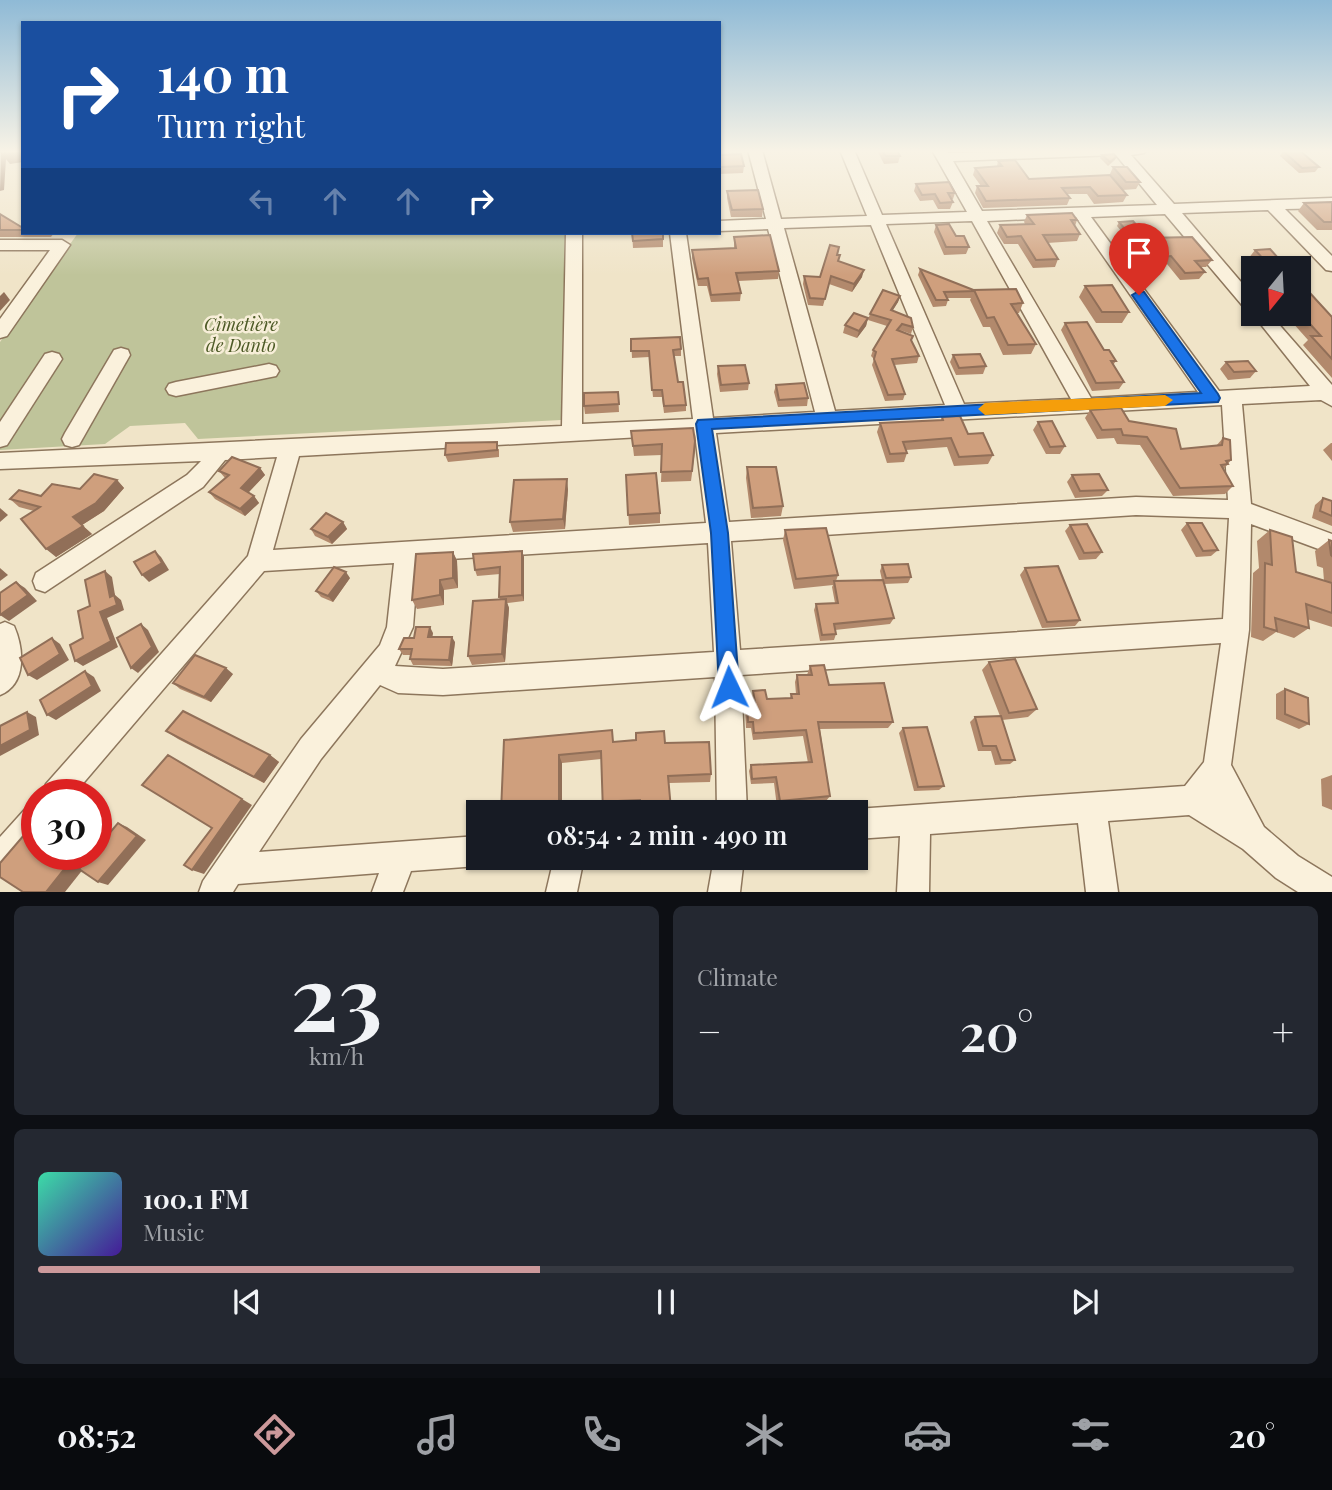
<!DOCTYPE html>
<meta charset="utf-8">
<style>
body{margin:0;font-family:"Playfair Display",serif;background:#242831;color:#f1f3f6;height:100vh;display:flex;flex-direction:column;font-size:26px;white-space:nowrap}
*{box-sizing:border-box;margin:0}
p{font-size:23px;color:#9ea1a6}
.icon{flex:none;width:38px;height:38px;fill:none;stroke:currentColor;stroke-width:2;stroke-linecap:round;stroke-linejoin:round}
.map{position:relative;height:892px;overflow:hidden}
.drawer{display:flex;flex-direction:column;gap:14px;padding:14px;background:#0d0f14;flex:1}
.drawer>*{flex:none}
.guide{position:absolute;left:21px;top:21px;width:700px;height:214px;border-radius:0px;box-shadow:0 2px 5px #0004;background:#1a4fa0;color:#fff;overflow:hidden}
.needle{width:46px;rotate:198deg}
.tools{position:absolute;left:1241px;top:256px;display:grid;gap:14px}
.tools a{display:grid;place-items:center;width:70px;height:70px;border-radius:0px;background:#171b24;box-shadow:0 2px 5px #0004;font-size:35px}
.speed{position:absolute;left:21px;top:779px;display:flex;gap:14px;font-size:35px;font-weight:700;text-align:center}
.speed>*{display:grid;place-content:center;width:91px;height:91px;border-radius:50%;background:#171b24;box-shadow:0 2px 5px #0004;line-height:1}
.speed .limit{border:10px solid #d22;background:#fff;color:#111}
.pin{position:absolute;display:grid;place-items:center;width:60px;height:60px;color:#fff;margin:-72px -30px;border-radius:50% 50% 50% 0;rotate:-45deg;box-shadow:0 0 7px #0007}
.pin .icon{rotate:45deg}
.me{position:absolute;width:77px;margin:-38px;rotate:358deg;stroke-linejoin:round;filter:drop-shadow(0 0 5px #0008)}
.turn{display:flex;align-items:center;gap:24px;height:147px;padding:0 21px;font-size:32px}
.turn .icon{width:91px;height:91px;stroke-width:2.5}
.turn b{display:block;font-size:49px;line-height:60px}
.lanes{display:flex;align-items:center;height:66px;padding:0 21px;background:#0003;justify-content:center;gap:35px;direction:ltr}
.lanes .off{opacity:.35}
.big{font-size:52px;font-weight:600;line-height:1.1}
.drawer .card{flex:1;display:flex;flex-direction:column;justify-content:center;gap:10px;min-width:0;padding:0 24px;border-radius:10px;background:#242831}
.drawer .dial{align-items:center;gap:0}
.dial b{font-size:91px;line-height:1}
.song{display:flex;align-items:center;gap:21px}
.cover{width:84px;height:84px;border-radius:10px;background:linear-gradient(135deg,hsl(160 70% 55%),hsl(260 70% 35%))}
.played{height:7px;border-radius:4px;background:linear-gradient(90deg,#cc999b 40%,#363941 40%)}
.keys{display:flex;justify-content:space-around;direction:ltr}
.heat{display:flex;justify-content:space-between;align-items:center;font-size:38px;direction:ltr}
.drawer .tiles{flex:1;display:grid;gap:14px;grid-template-columns:1fr 1fr}
.card:last-child{grid-column:span 2}
.trip{position:absolute;left:466px;top:800px;width:402px;height:70px;border-radius:0px;background:#171b24;box-shadow:0 2px 5px #0004;font-weight:600;line-height:70px;text-align:center}
.tabs{display:flex;height:112px;justify-content:space-around;align-items:center;background:#090b0e;color:#9ea1a6}
.tabs .icon{width:49px;height:49px}
.tabs .selected{color:#cc999b}
.tabs b{font-size:32px;color:#f1f3f6}
.map>svg:first-child{display:block}
</style>
<div class="map">
<svg width="1332" height="892" viewBox="0 0 1332 892">
<rect width="100%" height="100%" fill="#f0e4c8"/>
<polygon fill="#bfc49a" points="78,233 565,233 561,420 198,439 185,423 130,426 105,444 0,450 0,342"/>
<g fill="none" stroke-linecap="round" stroke-linejoin="round">
<defs>
<g id="minor">
<path d="M748 150H762L781 219 867 216 840 150H854L882 215 967 212 932 150H946L948 153 1146 150 1144 153 1131 155 1174 204 1332 198V208L1285 209 1332 256V271L1326 270 1268 210 1182 213 1253 296V313H1269L1332 385V406L1321 400 1242 404 1251 504 1332 534V554L1251 524 1249 630 1231 765 1264 827 1298 856 1332 877V892H1298L1276 878 1243 849 1189 815 1108 821 1118 892H1086L1078 823 930 834 929 892H897L900 836 856 839V812H849L856 809 1185 786 1204 762 1221 643 741 675 747 812H717L715 677 443 695 398 693 380 685 321 759 259 852 478 836V858H490L489 862 478 866 411 871 403 892H372L379 873 238 884 233 892H199L203 881 301 739 380 645 387 627 394 563 264 571 74 794H42L46 784 248 556 277 457 225 460 203 487 45 592 36 589 33 581 36 573 187 475 201 461 0 469V453L562 426 566 233H582V424L693 419 670 233H686L713 418 815 412 768 229 719 231V221L766 219ZM1116 155 1157 205 982 211 953 161ZM1165 214 1247 311 1251 312 1310 386 1219 391 1091 217ZM1076 217 1198 392 1091 398 987 221ZM972 221 1071 399 964 404 886 224ZM871 225 945 405 835 411 784 228ZM1222 405 1228 500 1136 497 729 522 716 433ZM695 434 706 523 273 550 299 456ZM1136 515 1229 518 1223 619 740 650 731 541ZM708 543 714 652 443 669 395 666 413 627 418 561Z"/>
<polygon points="0,240 62,240 70,245 7,336 0,338 0,319 50,250 0,250"/>
<polygon points="121,348 128,350 130,355 79,445 72,447 65,445 62,439 65,433 114,350"/>
<polygon points="52,352 59,354 62,359 7,445 0,447 0,422 45,354"/>
<polygon points="269,364 276,366 279,371 276,376 176,396 169,394 166,389 169,384 176,382"/>
<path d="M5 622 14 626C24 649 27 684 0 695V624Z"/>
<polygon points="37,802 37,840 11,871 0,875 0,837 27,807"/>
<polygon points="554,858 584,858 577,892 546,892"/>
<polygon points="714,858 744,858 740,892 708,892"/>
</g>
</defs>
<use href="#minor" stroke="#8d765c" stroke-width="3"/>
<use href="#minor" fill="#faf1dc" fill-rule="evenodd"/>
</g>
<g fill="#b2896c">
<polygon points="877,150 897,150 900,156 898,163 884,164"/>
<polygon points="1283,151 1319,167 1315,172 1299,173 1280,156"/>
<polygon points="719,155 744,166 743,173 719,174"/>
<polygon points="1102,155 1116,157 1115,160 1108,166 1100,158"/>
<polygon points="998,161 1029,179 1120,187 1110,174 1113,167 1140,182 1136,189 1122,190 1127,195 1123,202 1094,204 1087,194 1067,194 1070,198 1067,205 983,208 975,193 977,186 981,186 973,175 975,168 997,166"/>
<polygon points="916,184 955,193 953,199 951,199 953,202 950,209 938,209 933,200 920,201 914,191"/>
<polygon points="727,191 763,209 762,217 731,217 727,198"/>
<polygon points="1332,202 1332,230 1317,230 1298,211 1304,203"/>
<polygon points="0,214 23,228 23,233 54,233 51,237 0,237"/>
<polygon points="1027,215 1077,220 1075,226 1080,234 1077,241 1047,243 1058,259 1055,267 1033,268 1018,244 1004,244 997,233 1000,225 1026,225 1024,222"/>
<polygon points="1119,222 1147,238 1212,260 1206,267 1201,267 1205,272 1199,279 1180,280 1167,264 1156,264 1141,245 1133,245 1117,226"/>
<polygon points="936,225 956,236 969,247 966,254 944,255 934,232"/>
<polygon points="632,233 663,239 663,247 633,248"/>
<polygon points="734,237 779,271 778,279 738,281 741,293 740,301 711,302 707,286 698,286 692,258 692,250 734,248"/>
<polygon points="1255,250 1287,268 1253,268 1253,285 1243,274 1250,265 1253,265 1248,259"/>
<polygon points="837,255 840,255 839,261 862,277 852,292 829,284 823,306 808,305 803,284 804,276 820,277"/>
<polygon points="920,269 974,290 1023,303 1019,313 1017,313 1036,344 1031,354 1003,355 990,327 983,327 970,300 971,298 947,298 948,300 946,306 933,307 918,275"/>
<polygon points="1298,280 1332,317 1332,378 1303,345 1308,340 1284,313 1298,313"/>
<polygon points="1085,286 1129,312 1122,323 1096,323 1079,297"/>
<polygon points="900,296 898,302 893,310 913,327 911,334 900,330 913,336 911,341 919,356 917,363 894,365 905,394 903,400 885,401 872,365 874,359 871,356 873,350 887,326 868,320 870,314"/>
<polygon points="868,318 866,326 857,338 843,333 845,325"/>
<polygon points="1065,323 1116,361 1113,365 1124,382 1119,389 1092,391 1061,330"/>
<polygon points="631,339 681,349 681,356 674,356 678,382 686,405 686,411 664,413 662,397 653,397 649,357 632,358"/>
<polygon points="953,355 986,366 983,374 956,375 950,362"/>
<polygon points="1226,362 1256,371 1250,378 1228,380 1220,369"/>
<polygon points="718,366 749,383 748,390 720,392 717,374"/>
<polygon points="776,385 808,398 807,406 778,407 774,392"/>
<polygon points="618,392 619,412 585,414 584,406"/>
<polygon points="1090,410 1129,421 1181,449 1216,446 1223,438 1231,460 1223,470 1233,486 1225,494 1173,496 1140,445 1117,444 1114,438 1097,439 1085,418"/>
<polygon points="942,417 968,434 993,455 988,464 954,466 947,447 906,450 907,453 904,462 887,463 877,432 880,423 941,420"/>
<polygon points="1038,422 1065,446 1060,454 1046,454 1033,430"/>
<polygon points="631,431 695,451 691,481 661,482 662,455 634,456"/>
<polygon points="1331,443 1332,443 1332,461 1323,450"/>
<polygon points="499,449 499,457 448,462 445,455"/>
<polygon points="747,467 783,506 781,516 751,518 746,478"/>
<polygon points="260,468 265,475 248,493 254,496 259,503 245,516 215,499 209,492 225,478 219,471"/>
<polygon points="626,475 660,513 660,523 629,525"/>
<polygon points="1072,475 1108,490 1102,496 1075,498 1067,482"/>
<polygon points="117,480 124,488 104,511 82,525 92,534 56,557 34,511 19,507 10,499 41,496 80,489"/>
<polygon points="568,489 565,529 513,532 510,522"/>
<polygon points="1323,498 1332,501 1332,526 1312,518 1315,505"/>
<polygon points="343,522 347,529 332,544 315,536 311,529"/>
<polygon points="1187,523 1218,550 1211,556 1196,557 1181,530"/>
<polygon points="1070,525 1102,552 1096,559 1079,560 1065,531"/>
<polygon points="785,530 838,575 836,581 882,580 880,571 882,565 911,577 908,583 884,584 894,618 890,624 835,630 836,634 834,640 820,641 814,610 816,604 835,603 832,587 833,585 794,589 783,540"/>
<polygon points="1270,530 1296,572 1324,581 1323,568 1317,566 1315,551 1329,540 1332,541 1332,627 1307,619 1309,628 1294,638 1276,632 1263,641 1251,637 1253,573 1259,568 1257,541"/>
<polygon points="522,551 524,557 524,601 507,603 509,608 505,662 472,665 468,656 500,600 499,597 500,574 477,576 475,570"/>
<polygon points="453,552 457,561 458,588 444,590 444,605 417,609 412,600"/>
<polygon points="1025,568 1080,620 1075,626 1042,628 1020,575"/>
<polygon points="350,578 333,602 321,597 316,591"/>
<polygon points="433,633 432,637 455,642 452,666 413,665 410,659 410,655 403,655 399,649 414,638"/>
<polygon points="989,662 1037,709 1028,717 1002,720 1015,760 1010,764 995,765 991,751 978,751 970,722 975,717 1000,716 982,670"/>
<polygon points="810,666 829,685 893,722 888,728 820,729 830,796 826,801 777,807 774,783 751,784 749,771 751,765 808,763 803,736 753,740 751,728 746,728 745,709 747,702 752,702 752,698 753,691 767,699 790,698 791,694 796,694 795,682 797,675 807,675"/>
<polygon points="233,674 211,702 180,689 173,683"/>
<polygon points="1285,689 1309,724 1299,729 1276,719 1276,694"/>
<polygon points="903,728 944,786 939,790 914,791 899,733"/>
<polygon points="166,731 270,755 279,762 264,783 178,739"/>
<polygon points="504,740 665,743 711,774 710,782 669,783 671,812 641,812 641,807 620,808 620,812 603,812 601,759 562,763 562,812 501,812"/>
<polygon points="1332,775 1332,810 1322,806 1321,779"/>
</g>
<g fill="#916f58">
<polygon points="1,151 4,155 23,152 23,162 10,164 6,159 4,190 0,191"/>
<polygon points="864,270 862,277 852,292 854,284"/>
<polygon points="4,292 10,300 0,311 0,296"/>
<polygon points="900,296 898,302 889,316 891,310"/>
<polygon points="868,318 866,326 857,338 859,331"/>
<polygon points="260,468 265,475 246,495 241,488"/>
<polygon points="567,479 568,489 565,529 563,519"/>
<polygon points="117,480 124,488 104,511 82,525 92,534 56,557 46,549 73,517"/>
<polygon points="254,496 259,503 245,516 240,509"/>
<polygon points="0,508 8,515 0,522"/>
<polygon points="343,522 347,529 332,544 328,537"/>
<polygon points="155,551 161,557 169,570 149,582 142,575"/>
<polygon points="522,551 524,557 524,601 522,595"/>
<polygon points="453,552 457,561 458,588 453,578"/>
<polygon points="0,568 8,575 0,581"/>
<polygon points="105,571 112,577 115,595 121,600 124,610 107,618 118,647 83,666 75,661 100,612 110,597"/>
<polygon points="346,572 350,578 333,602 328,596"/>
<polygon points="440,580 444,590 444,605 440,595"/>
<polygon points="16,582 25,588 37,601 9,621 0,615"/>
<polygon points="506,599 509,608 505,662 502,654"/>
<polygon points="141,624 148,630 159,652 138,673 131,668"/>
<polygon points="430,627 433,633 431,643 428,637"/>
<polygon points="452,637 455,642 452,666 449,660"/>
<polygon points="52,638 60,644 69,660 37,680 28,675"/>
<polygon points="226,668 233,674 211,702 204,697"/>
<polygon points="85,671 94,677 101,691 56,720 47,715"/>
<polygon points="27,712 36,717 39,735 0,756 0,746"/>
<polygon points="270,755 279,762 264,783 254,777"/>
<polygon points="559,755 562,763 562,812 559,812"/>
<polygon points="242,799 252,805 204,874 192,870"/>
<polygon points="118,823 127,827 146,840 108,885 98,882"/>
<polygon points="24,835 37,839 37,843"/>
<polygon points="55,854 62,854 84,868 65,892 46,892"/>
</g>
<g fill="#cf9f7d" stroke="#916f58" stroke-width="2">
<polygon points="7,150 23,150 23,152 3,155"/>
<polygon points="882,150 897,150 900,156 886,156"/>
<polygon points="1299,150 1319,167 1302,168 1283,151"/>
<polygon points="741,154 744,166 720,167 719,155"/>
<polygon points="1114,154 1116,157 1110,162 1102,155"/>
<polygon points="1015,160 1029,179 1110,175 1127,195 1098,196 1090,187 1062,188 1070,198 986,201 977,186 988,186 975,168 1002,166 998,161"/>
<polygon points="1113,167 1127,167 1140,182 1126,182"/>
<polygon points="949,182 955,193 948,193 953,202 940,203 935,194 922,195 916,184"/>
<polygon points="758,190 763,209 732,210 727,191"/>
<polygon points="1332,202 1332,222 1324,222 1304,203"/>
<polygon points="1072,213 1077,220 1071,220 1080,234 1043,235 1058,259 1036,260 1021,236 1007,237 1000,225 1034,224 1027,215"/>
<polygon points="0,214 23,228 23,230 0,230"/>
<polygon points="1133,221 1147,238 1145,238 1143,241 1135,241 1119,222"/>
<polygon points="949,224 956,236 964,236 969,247 946,247 936,225"/>
<polygon points="632,233 663,233 663,239 633,241"/>
<polygon points="770,235 779,271 736,273 741,293 711,295 708,278 698,279 692,250 736,248 734,237"/>
<polygon points="1192,237 1212,260 1195,261 1205,272 1185,273 1171,256 1161,257 1145,238"/>
<polygon points="830,245 839,247 837,255 840,255 838,261 864,270 854,284 831,276 825,299 810,298 804,276 820,277"/>
<polygon points="1270,249 1287,268 1253,268 1250,265 1268,264 1255,250"/>
<polygon points="920,269 976,291 944,292 948,300 936,300"/>
<polygon points="1298,280 1332,317 1332,359 1311,336 1321,336 1298,311"/>
<polygon points="1112,285 1129,312 1102,312 1085,286"/>
<polygon points="1016,289 1023,303 1011,304 1036,344 1008,345 994,317 987,318 974,290"/>
<polygon points="883,290 900,296 891,310 911,318 913,327 902,324 897,330 913,336 911,340 919,356 892,359 905,394 888,395 874,359 876,352 873,350 891,320 870,314"/>
<polygon points="854,313 868,318 859,331 845,325"/>
<polygon points="1087,322 1104,350 1109,350 1116,361 1111,361 1124,382 1096,383 1065,323"/>
<polygon points="680,337 681,349 673,350 678,382 683,382 686,405 664,406 662,390 652,390 649,351 631,351 631,339"/>
<polygon points="980,354 986,366 959,368 953,355"/>
<polygon points="1248,361 1256,371 1234,372 1226,362"/>
<polygon points="745,365 749,383 721,385 718,366"/>
<polygon points="804,383 808,398 779,400 776,385"/>
<polygon points="618,392 619,404 584,406 584,393"/>
<polygon points="1121,408 1129,421 1176,429 1181,449 1222,445 1223,438 1230,440 1231,460 1226,461 1228,464 1221,465 1233,486 1180,488 1147,437 1123,435 1121,429 1102,430 1090,410"/>
<polygon points="960,416 968,434 983,433 993,455 959,457 951,438 903,442 907,453 890,454 880,423 943,420 942,417"/>
<polygon points="1052,421 1065,446 1050,447 1038,422"/>
<polygon points="693,428 695,441 692,471 661,472 662,444 633,446 631,431"/>
<polygon points="497,442 497,450 445,455 446,443"/>
<polygon points="232,457 260,468 241,488 254,496 240,509 209,492 229,475 219,471"/>
<polygon points="747,467 776,467 783,506 753,508"/>
<polygon points="656,473 660,513 628,515 626,475"/>
<polygon points="94,474 117,480 96,503 73,517 83,526 46,549 21,519 40,507 10,499 19,490 41,496 52,484 80,489"/>
<polygon points="1099,474 1108,490 1080,491 1072,475"/>
<polygon points="567,479 563,519 510,522 514,480"/>
<polygon points="1323,498 1332,501 1332,516 1320,511"/>
<polygon points="326,513 343,522 328,537 311,529"/>
<polygon points="1187,523 1202,523 1218,550 1203,551"/>
<polygon points="1087,524 1102,552 1084,553 1070,525"/>
<polygon points="826,528 838,575 796,579 785,530"/>
<polygon points="1270,530 1292,537 1296,572 1332,583 1332,613 1306,604 1309,628 1275,618 1277,631 1264,627 1265,563 1272,565"/>
<polygon points="1329,540 1332,541 1332,556 1331,555"/>
<polygon points="155,551 162,563 142,575 134,562"/>
<polygon points="522,551 522,595 499,597 500,567 475,570 473,554"/>
<polygon points="453,552 453,578 440,580 440,595 412,600 416,554"/>
<polygon points="908,564 911,577 886,578 882,565"/>
<polygon points="1058,566 1080,620 1047,622 1025,568"/>
<polygon points="334,567 346,572 328,596 316,591"/>
<polygon points="105,571 110,597 114,595 117,605 100,612 111,641 75,661 70,645 83,638 78,611 90,606 85,580"/>
<polygon points="883,580 894,618 834,624 836,634 822,635 816,604 838,603 834,581"/>
<polygon points="16,582 28,595 0,615 0,593"/>
<polygon points="506,599 502,654 468,656 473,601"/>
<polygon points="141,624 152,647 131,668 117,638"/>
<polygon points="416,627 430,627 428,637 452,637 449,660 410,659 412,649 399,649 404,638 414,638"/>
<polygon points="52,638 60,654 28,675 20,658"/>
<polygon points="195,655 226,668 204,697 173,683"/>
<polygon points="1015,659 1037,709 1009,713 989,662"/>
<polygon points="824,665 829,685 884,683 893,722 818,722 830,796 780,801 776,777 752,779 751,765 812,762 806,730 754,733 753,722 748,722 747,702 755,702 753,691 765,690 767,699 792,698 791,694 799,694 797,675 812,675 810,666"/>
<polygon points="85,671 92,686 47,715 40,700"/>
<polygon points="1285,689 1308,698 1309,724 1285,714"/>
<polygon points="183,711 270,755 254,777 166,731"/>
<polygon points="27,712 30,730 0,746 0,726"/>
<polygon points="1001,716 1015,760 1001,760 996,746 983,746 975,717"/>
<polygon points="927,727 944,786 918,787 903,728"/>
<polygon points="612,730 613,742 636,740 636,733 664,731 665,743 709,742 711,774 668,776 671,809 641,812 640,800 619,801 620,811 603,812 601,751 559,755 559,812 501,812 504,740"/>
<polygon points="168,755 242,799 192,870 184,865 212,828 142,785"/>
<polygon points="118,823 137,836 98,882 79,869 92,854 96,854 96,849"/>
<polygon points="24,835 37,843 37,854 55,854 69,863 46,892 23,892 0,877 0,863"/>
</g>
<linearGradient id="sky" x2="0" y2="1"><stop stop-color="#8fbad6"/><stop offset="0.55" stop-color="#f8f3e6"/><stop offset="1" stop-color="#f8f3e6" stop-opacity="0"/></linearGradient>
<rect width="1332" height="275" fill="url(#sky)"/>
<polygon fill="#1a73e8" stroke="#114b97" stroke-width="2" points="1139,291 1144,292 1218,394 1220,398 1218,402 712,429 728,533 739,687 736,693 729,696 722,693 719,687 711,533 696,424 698,420 1201,393 1132,295"/>
<polygon fill="#f59e0b" points="1165,395 1173,400 1165,406 985,415 978,409 985,403"/>
<g text-anchor="middle" dominant-baseline="central" stroke-width="5" stroke-linejoin="round" paint-order="stroke">
<g font-size="18" font-style="italic" fill="#4d5a26" stroke="#f7eed8">
<text x="241" y="324">Cimetière<tspan x="241" dy="21">de Danto</tspan></text>
</g>
</g>
</svg>
<div class="tools">
<a><svg class="needle" viewBox="-14 -14 28 28"><path d="M0-13l5 13h-10z" fill="#e53935"/><path d="M0 13l5-13h-10z" fill="#9ea1a6"/></svg></a>
</div>
<div class="speed"><div class="limit">30</div></div>
<div class="pin" style="left:1139px;top:295px;background:#d93025"><svg class="icon" aria-label="arrive" viewBox="0 0 24 24"><path d="M6 21V4h12l-3 4 3 4H6"/></svg></div>
<svg class="me" style="left:729px;top:687px" viewBox="-20 -20 40 40"><path d="M0-17L14 15 0 8-14 15z" fill="#1a73e8" stroke="#fff" stroke-width="4"/></svg>
<div class="trip">08:54 · 2 min · 490 m</div>
<div class="guide">
<div class="turn"><svg class="icon" aria-label="right" viewBox="0 0 24 24"><path d="M7 20v-9h11M14 6l5 5-5 5"/></svg><div><b>140 m</b>Turn right</div></div>
<div class="lanes"><svg class="icon off" aria-label="left" viewBox="0 0 24 24"><path d="M17 20v-9H6M10 6l-5 5 5 5"/></svg><svg class="icon off" aria-label="ahead" viewBox="0 0 24 24"><path d="M12 20V5M6 11l6-6 6 6"/></svg><svg class="icon off" aria-label="ahead" viewBox="0 0 24 24"><path d="M12 20V5M6 11l6-6 6 6"/></svg><svg class="icon" aria-label="right" viewBox="0 0 24 24"><path d="M7 20v-9h11M14 6l5 5-5 5"/></svg></div>
</div>
</div>
<section class="drawer">
<div class="tiles">
<div class="card dial"><b>23</b><p>km/h</p></div>
<div class="card"><p>Climate</p>
<div class="heat"><a>−</a><b class="big">20°</b><a>+</a></div>
</div>
<div class="card">
<div class="song"><i class="cover"></i><div><b>100.1 FM</b><p>Music</p></div></div>
<div class="played"></div>
<div class="keys"><svg class="icon" aria-label="previous" viewBox="0 0 24 24"><path d="M18 5L8 12l10 7zM5 5v14"/></svg><svg class="icon" aria-label="pause" viewBox="0 0 24 24"><path d="M8 5v14M16 5v14"/></svg><svg class="icon" aria-label="next" viewBox="0 0 24 24"><path d="M6 5l10 7-10 7zM19 5v14"/></svg></div>
</div>
</div>
</section>
<nav class="tabs">
<b>08:52</b>
<svg class="icon selected" aria-label="directions" viewBox="0 0 24 24"><path d="M12 3l9 9-9 9-9-9zM9 14v-3h6M13 9l2 2-2 2"/></svg>
<svg class="icon" aria-label="music" viewBox="0 0 24 24"><path d="M9 18V5l10-2v13"/><circle cx="6" cy="18" r="3"/><circle cx="16" cy="16" r="3"/></svg>
<svg class="icon" aria-label="phone" viewBox="0 0 24 24"><path d="M5 4h4l2 5-3 2q2 4 5 5l2-3 5 2v4C11 20 4 13 5 4z"/></svg>
<svg class="icon" aria-label="climate" viewBox="0 0 24 24"><path d="M12 3v18M4 7l16 10M4 17L20 7"/></svg>
<svg class="icon" aria-label="car" viewBox="0 0 24 24"><path d="M5 17H2v-5l4-1 3-4h7l3 4 3 1v5h-3M9 17h6M6 11h13"/><circle cx="7" cy="17" r="2"/><circle cx="17" cy="17" r="2"/></svg>
<svg class="icon" aria-label="filters" viewBox="0 0 24 24"><path d="M4 7h16M4 17h16"/><circle cx="9" cy="7" r="2"/><circle cx="15" cy="17" r="2"/></svg>
<b>20°</b>
</nav>
